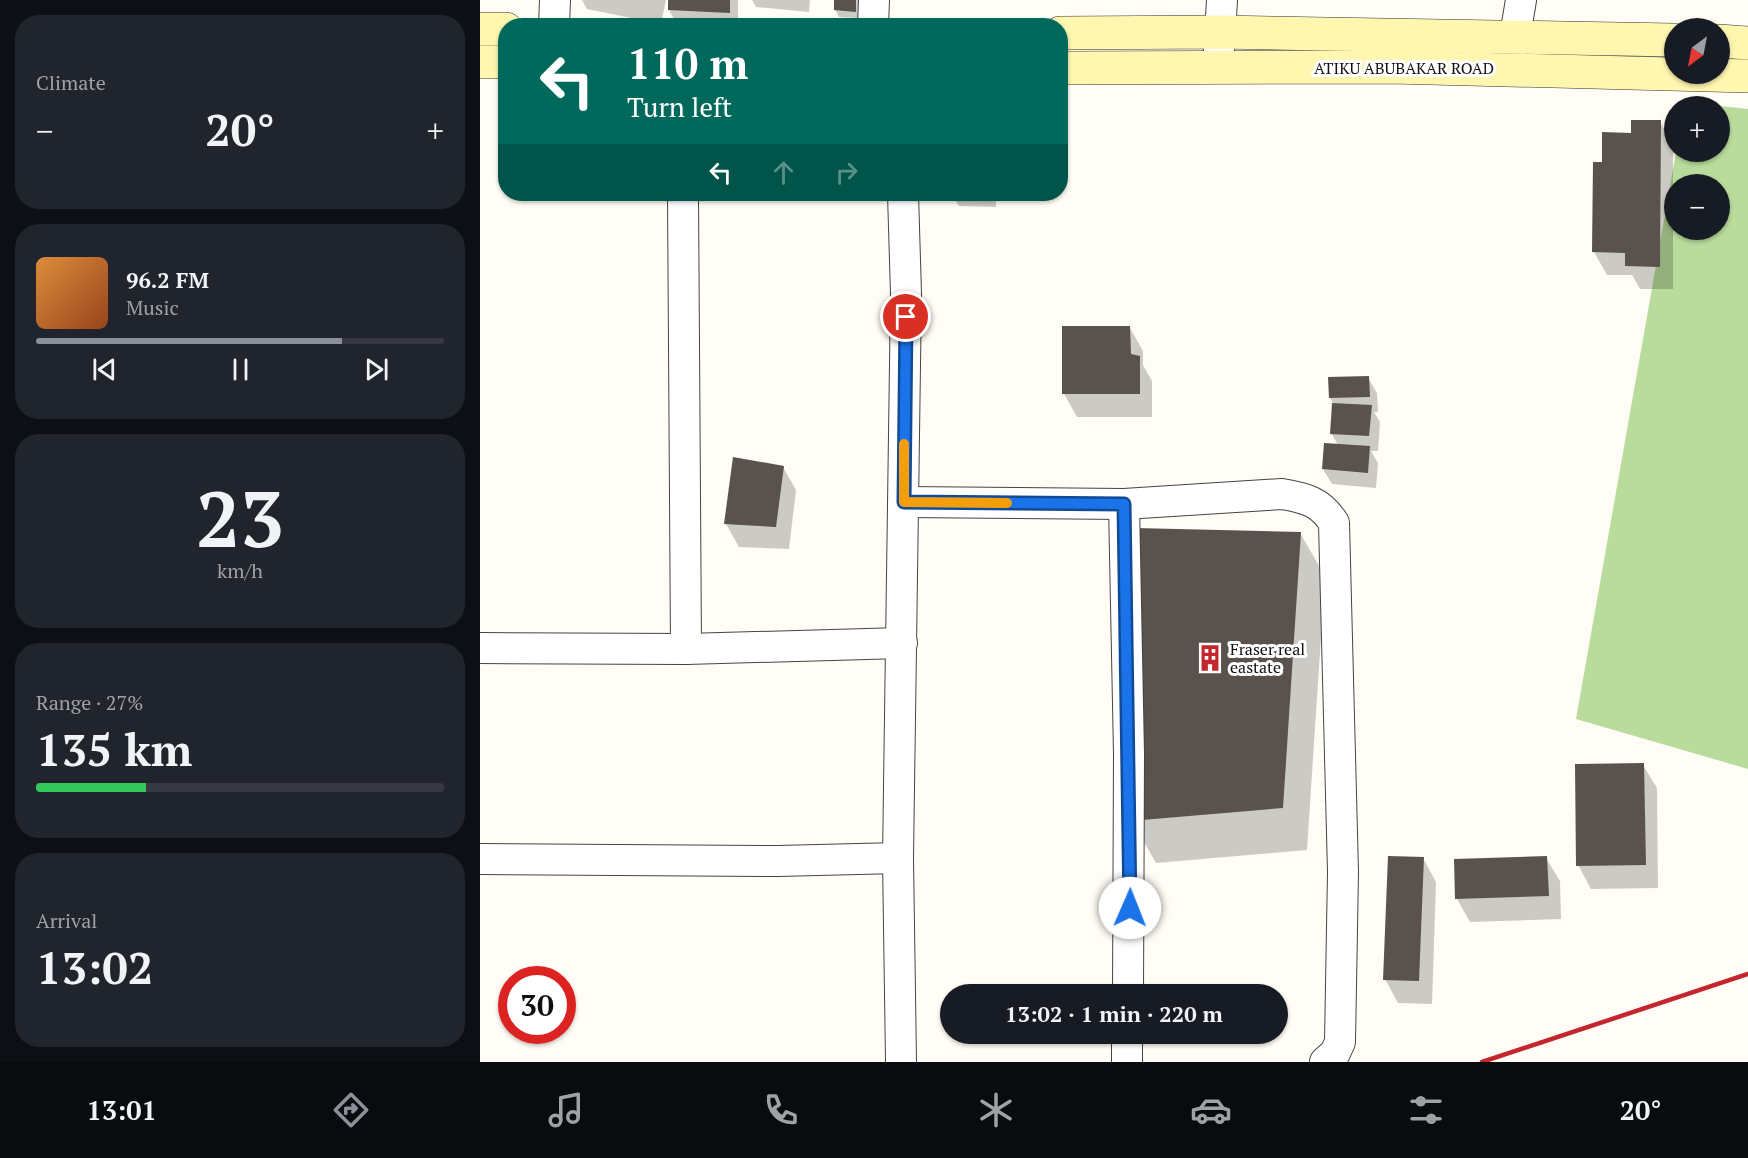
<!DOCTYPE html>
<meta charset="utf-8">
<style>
body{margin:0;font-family:"PT Serif",serif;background:#20242c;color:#f1f3f6;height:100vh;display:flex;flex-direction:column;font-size:22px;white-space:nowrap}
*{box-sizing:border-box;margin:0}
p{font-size:20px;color:#9ea1a6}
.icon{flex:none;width:33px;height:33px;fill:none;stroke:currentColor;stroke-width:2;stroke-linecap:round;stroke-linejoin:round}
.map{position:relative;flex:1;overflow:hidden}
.sheet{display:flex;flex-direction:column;gap:15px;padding:15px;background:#0d0f14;width:480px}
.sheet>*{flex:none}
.guide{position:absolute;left:18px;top:18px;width:570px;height:183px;border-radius:24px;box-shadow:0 2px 4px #0004;background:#00695c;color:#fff;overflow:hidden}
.needle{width:39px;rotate:212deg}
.tools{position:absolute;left:1184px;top:18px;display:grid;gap:12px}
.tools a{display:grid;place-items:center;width:66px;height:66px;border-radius:50%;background:#171b24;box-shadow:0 2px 4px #0004;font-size:30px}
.speed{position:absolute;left:18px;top:966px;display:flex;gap:12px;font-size:30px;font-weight:700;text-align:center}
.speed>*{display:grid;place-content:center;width:78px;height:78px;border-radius:50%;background:#171b24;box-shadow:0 2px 4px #0004;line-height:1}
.speed .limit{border:9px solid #d22;background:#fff;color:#111}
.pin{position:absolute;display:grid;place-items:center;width:51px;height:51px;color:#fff;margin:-26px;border:3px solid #fff;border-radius:50%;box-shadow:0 2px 6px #0007}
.me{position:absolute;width:66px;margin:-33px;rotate:1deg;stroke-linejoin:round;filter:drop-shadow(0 0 4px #0008)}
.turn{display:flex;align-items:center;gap:21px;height:126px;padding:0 30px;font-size:27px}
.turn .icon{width:78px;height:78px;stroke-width:2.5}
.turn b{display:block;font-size:42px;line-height:51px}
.lanes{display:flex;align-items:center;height:57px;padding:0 30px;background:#0003;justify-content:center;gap:30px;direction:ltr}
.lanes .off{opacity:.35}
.big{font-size:45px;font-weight:700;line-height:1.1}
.sheet .card{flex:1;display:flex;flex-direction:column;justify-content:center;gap:9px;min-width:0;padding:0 21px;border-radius:24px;background:#20242c}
.sheet .dial{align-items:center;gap:0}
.dial b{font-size:78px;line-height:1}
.song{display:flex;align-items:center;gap:18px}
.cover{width:72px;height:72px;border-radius:9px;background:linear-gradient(135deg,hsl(30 70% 55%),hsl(20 70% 35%))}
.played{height:6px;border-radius:3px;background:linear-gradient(90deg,#8c9099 75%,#363941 75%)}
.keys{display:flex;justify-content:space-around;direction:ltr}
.heat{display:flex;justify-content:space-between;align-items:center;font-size:33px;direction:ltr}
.charge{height:9px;border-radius:4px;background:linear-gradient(90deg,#34c759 27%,#363941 0)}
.trip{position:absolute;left:460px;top:984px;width:348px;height:60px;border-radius:30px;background:#171b24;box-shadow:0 2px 4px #0004;font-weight:700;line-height:60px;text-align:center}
.tabs{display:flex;height:96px;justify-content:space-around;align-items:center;background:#090b0e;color:#9ea1a6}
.tabs .icon{width:42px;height:42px}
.tabs .selected{color:#8c9099}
.tabs b{font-size:27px;color:#f1f3f6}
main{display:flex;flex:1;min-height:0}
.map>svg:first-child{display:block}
</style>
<main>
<section class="sheet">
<div class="card"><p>Climate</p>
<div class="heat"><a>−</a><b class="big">20°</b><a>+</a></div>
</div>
<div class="card">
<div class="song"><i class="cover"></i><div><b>96.2 FM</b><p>Music</p></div></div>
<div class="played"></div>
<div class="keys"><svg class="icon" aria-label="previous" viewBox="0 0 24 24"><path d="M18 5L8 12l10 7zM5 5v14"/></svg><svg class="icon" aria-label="pause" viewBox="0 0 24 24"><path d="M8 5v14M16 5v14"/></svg><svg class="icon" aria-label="next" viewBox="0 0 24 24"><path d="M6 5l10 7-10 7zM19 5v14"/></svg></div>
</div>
<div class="card dial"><b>23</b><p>km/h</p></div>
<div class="card"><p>Range · 27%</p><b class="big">135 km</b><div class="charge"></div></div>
<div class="card"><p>Arrival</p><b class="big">13:02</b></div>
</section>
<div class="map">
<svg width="1268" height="1062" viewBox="0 0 1268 1062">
<rect width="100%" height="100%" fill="#fffdf5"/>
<path fill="#b9dc9c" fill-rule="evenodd" d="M1204 102 1268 109V769L1096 719 1196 152H1239V106H1204ZM1194 184H1239V230H1194Z"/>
<g fill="#0003">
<polygon points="102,0 186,0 181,24 107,9"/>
<polygon points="189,0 258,0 258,26 198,26 189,10"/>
<polygon points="272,0 330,0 329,12 276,7"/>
<polygon points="356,0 380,0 379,18 359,17 355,10"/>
<polygon points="1180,122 1193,145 1193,289 1160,289 1152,275 1127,275 1114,252 1124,164 1153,135"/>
<polygon points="471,194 516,194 516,207 479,206"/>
<polygon points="650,328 663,351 663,365 672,381 672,417 597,417 584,394"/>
<polygon points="888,378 897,393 898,412 894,412 900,422 898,451 891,451 898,463 896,488 852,484 843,469 858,445 851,433 853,403 850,398"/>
<polygon points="303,467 316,490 309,549 259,547 246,524"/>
<polygon points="820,533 845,576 827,850 676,863 651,820"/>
<polygon points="1163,765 1177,788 1178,888 1111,889 1098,865"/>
<polygon points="943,858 956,882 952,1004 918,1003 905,979"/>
<polygon points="1066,858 1080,881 1081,919 990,922 977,899"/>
</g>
<g fill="#5a524d">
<polygon points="188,0 250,0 250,13 188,10"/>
<polygon points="354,0 376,0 376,12 354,10"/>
<polygon points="1151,120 1181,120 1180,267 1145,266 1145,253 1112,252 1113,162 1122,162 1122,132 1151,133"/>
<polygon points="582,326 650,326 651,354 660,356 660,394 582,394"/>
<polygon points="889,376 890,397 849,398 848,377"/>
<polygon points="852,403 892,405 889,436 850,434"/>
<polygon points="844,443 890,446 888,473 842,469"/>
<polygon points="253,457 304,466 296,527 244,524"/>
<polygon points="655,528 821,532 803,808 650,821"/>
<polygon points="1164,763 1166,865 1096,866 1095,764"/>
<polygon points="908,856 944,857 939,981 903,980"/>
<polygon points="1067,856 1069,896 975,899 974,859"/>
</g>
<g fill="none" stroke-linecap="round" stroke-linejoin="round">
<defs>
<g id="street">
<polyline points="74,26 75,0"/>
<polyline points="393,26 394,0"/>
<polyline points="1035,36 1041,0"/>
<polyline points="738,68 742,0"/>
<polyline points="203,194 206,649"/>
<path d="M424 502 644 504 802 494C826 498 841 502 854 523L863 872 860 1042 855 1053 845 1062"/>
<polyline points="644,504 649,754 648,994"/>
<polyline points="0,648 206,649 422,643"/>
<polyline points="0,859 298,861 418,858"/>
<polyline points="421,1062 418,858 426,294 423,194"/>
<polyline points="647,1062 647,1034"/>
</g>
<g id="secondary">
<polyline points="0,29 26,29"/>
<polyline points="580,33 740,32 1194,40"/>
<polyline points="1239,41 1268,43"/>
<polyline points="0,62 26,62"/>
<polyline points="580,68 912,67 1268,76"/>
</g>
</defs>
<use href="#street" stroke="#444" stroke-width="32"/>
<use href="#secondary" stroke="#333" stroke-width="34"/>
<use href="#street" stroke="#fff" stroke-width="30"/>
<use href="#secondary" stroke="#fff6b0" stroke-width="33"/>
<polyline stroke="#c4262e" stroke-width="4.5" points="1002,1062 1268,974"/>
</g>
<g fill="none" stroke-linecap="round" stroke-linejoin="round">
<defs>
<polyline id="route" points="426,317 424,502 644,504 650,908"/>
</defs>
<use href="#route" stroke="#114b97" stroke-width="15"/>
<use href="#route" stroke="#1a73e8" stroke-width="10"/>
<polyline stroke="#f59e0b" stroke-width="10" points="424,444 424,502 527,503"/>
</g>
<defs>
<symbol id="building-bare" viewBox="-9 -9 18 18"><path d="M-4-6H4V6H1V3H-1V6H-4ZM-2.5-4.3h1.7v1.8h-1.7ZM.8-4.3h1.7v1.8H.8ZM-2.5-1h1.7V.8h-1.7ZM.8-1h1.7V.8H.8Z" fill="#c4262e" stroke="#fff" stroke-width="2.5" paint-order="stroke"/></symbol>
</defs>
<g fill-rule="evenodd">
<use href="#building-bare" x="711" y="639" width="38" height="38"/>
</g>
<g text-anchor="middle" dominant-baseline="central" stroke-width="6" stroke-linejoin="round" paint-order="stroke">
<g font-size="16" fill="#111" stroke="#fff">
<text x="924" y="68">ATIKU ABUBAKAR ROAD</text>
</g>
<g font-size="16" fill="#111" stroke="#fff" text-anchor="start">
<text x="750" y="649">Fraser real<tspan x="750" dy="18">eastate</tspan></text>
</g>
</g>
</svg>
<div class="tools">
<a><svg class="needle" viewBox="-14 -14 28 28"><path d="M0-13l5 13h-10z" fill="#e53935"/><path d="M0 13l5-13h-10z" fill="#9ea1a6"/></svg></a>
<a>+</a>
<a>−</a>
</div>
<div class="speed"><div class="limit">30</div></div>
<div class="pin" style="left:426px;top:317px;background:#d93025"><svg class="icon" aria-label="arrive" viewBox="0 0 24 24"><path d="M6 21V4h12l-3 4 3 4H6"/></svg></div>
<svg class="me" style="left:650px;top:908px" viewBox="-20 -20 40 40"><circle r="19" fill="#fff"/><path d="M0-13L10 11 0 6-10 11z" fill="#1a73e8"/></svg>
<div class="trip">13:02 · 1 min · 220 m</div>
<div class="guide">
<div class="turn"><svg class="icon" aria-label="left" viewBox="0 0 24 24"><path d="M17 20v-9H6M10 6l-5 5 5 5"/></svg><div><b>110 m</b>Turn left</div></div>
<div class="lanes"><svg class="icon" aria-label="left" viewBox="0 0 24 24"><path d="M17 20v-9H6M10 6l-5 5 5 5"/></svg><svg class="icon off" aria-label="ahead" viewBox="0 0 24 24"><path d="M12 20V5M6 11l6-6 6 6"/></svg><svg class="icon off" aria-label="right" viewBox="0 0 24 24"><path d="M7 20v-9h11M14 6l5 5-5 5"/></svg></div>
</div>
</div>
</main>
<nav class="tabs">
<b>13:01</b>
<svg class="icon selected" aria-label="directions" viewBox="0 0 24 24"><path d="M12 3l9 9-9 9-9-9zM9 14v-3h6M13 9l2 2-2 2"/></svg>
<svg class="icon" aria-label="music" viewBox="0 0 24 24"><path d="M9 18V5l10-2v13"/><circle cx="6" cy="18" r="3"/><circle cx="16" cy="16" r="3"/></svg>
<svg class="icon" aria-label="phone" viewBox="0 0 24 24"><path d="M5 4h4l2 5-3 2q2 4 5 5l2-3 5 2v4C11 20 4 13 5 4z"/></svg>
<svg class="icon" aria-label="climate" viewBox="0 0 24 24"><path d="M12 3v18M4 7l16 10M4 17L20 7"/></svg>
<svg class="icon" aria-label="car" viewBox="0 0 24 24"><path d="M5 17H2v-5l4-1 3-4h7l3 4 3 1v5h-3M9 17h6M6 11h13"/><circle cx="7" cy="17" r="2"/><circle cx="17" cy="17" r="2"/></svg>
<svg class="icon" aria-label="filters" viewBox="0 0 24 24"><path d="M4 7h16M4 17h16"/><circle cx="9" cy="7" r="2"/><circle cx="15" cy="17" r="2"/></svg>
<b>20°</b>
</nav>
